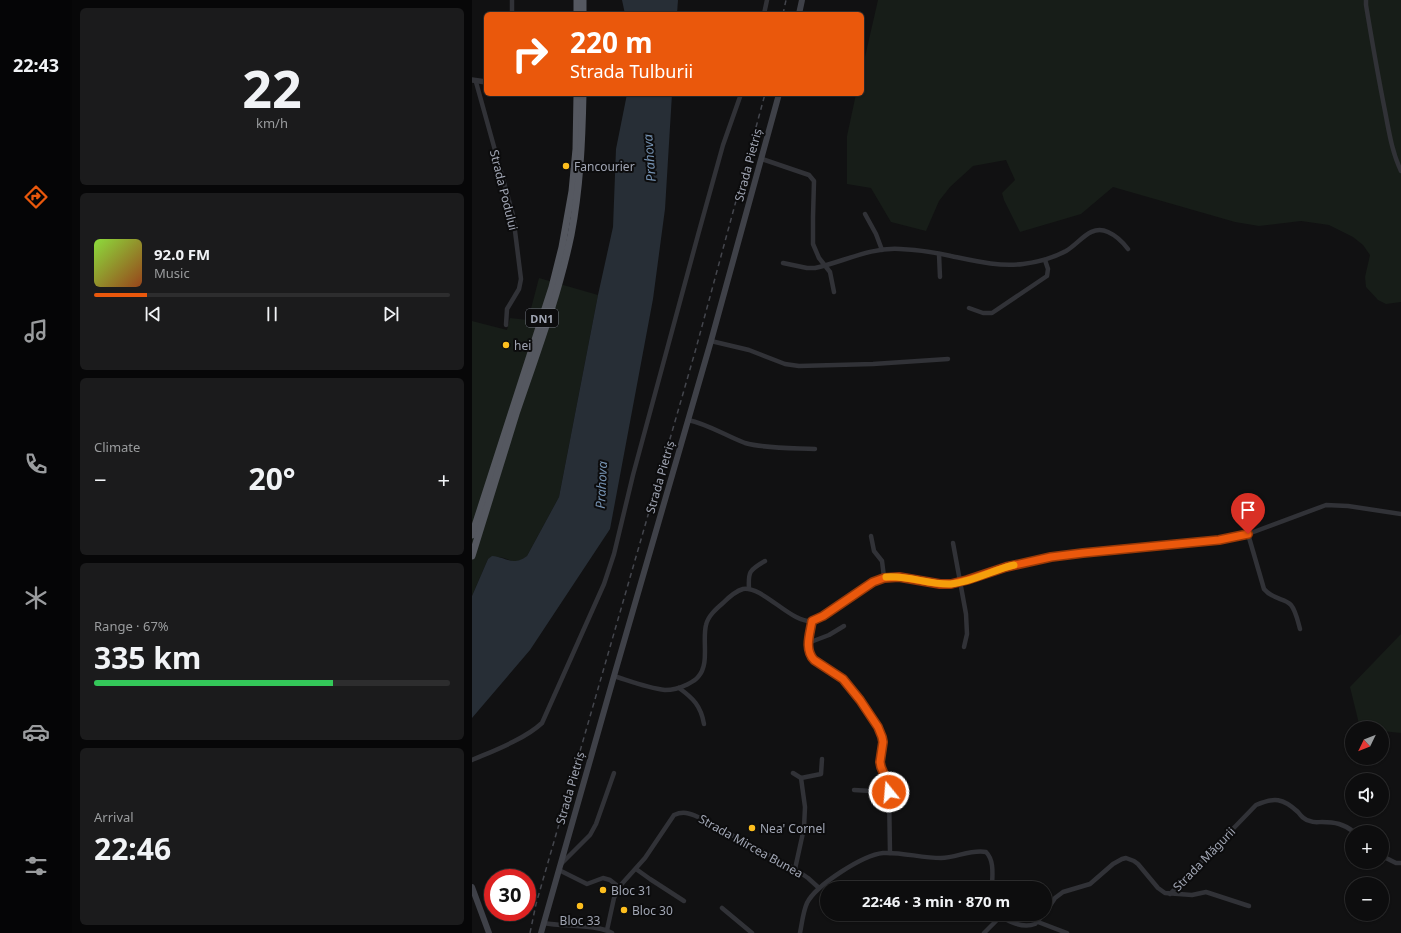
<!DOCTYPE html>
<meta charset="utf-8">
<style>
body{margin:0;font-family:"Noto Sans",sans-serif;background:#1b1b1c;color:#f1f3f6;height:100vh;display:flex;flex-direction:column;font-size:15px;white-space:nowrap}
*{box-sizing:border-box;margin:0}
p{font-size:13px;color:#9a9c9e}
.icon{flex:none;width:22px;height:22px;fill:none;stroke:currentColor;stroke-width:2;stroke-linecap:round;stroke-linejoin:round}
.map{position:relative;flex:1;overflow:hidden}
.panel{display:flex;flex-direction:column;gap:8px;padding:8px;background:#070708;width:400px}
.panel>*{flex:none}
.guide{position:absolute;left:12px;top:12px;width:380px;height:84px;border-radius:6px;box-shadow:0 1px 3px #0004,0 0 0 1px #2d2d2e;background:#ea580c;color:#fff;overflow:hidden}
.needle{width:26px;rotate:227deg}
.controls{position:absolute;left:873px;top:721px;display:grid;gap:8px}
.controls a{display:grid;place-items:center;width:44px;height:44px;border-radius:50%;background:#0d0d0e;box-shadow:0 1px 3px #0004,0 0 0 1px #2d2d2e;font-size:20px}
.speed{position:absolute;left:12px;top:869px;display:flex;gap:8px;font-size:20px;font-weight:700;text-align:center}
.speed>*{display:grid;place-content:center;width:52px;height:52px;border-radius:50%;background:#0d0d0e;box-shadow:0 1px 3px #0004,0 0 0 1px #2d2d2e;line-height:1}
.speed .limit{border:6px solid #d22;background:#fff;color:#111}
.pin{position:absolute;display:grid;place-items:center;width:34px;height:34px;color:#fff;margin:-41px -17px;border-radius:50% 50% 50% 0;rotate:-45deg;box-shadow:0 0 4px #0007}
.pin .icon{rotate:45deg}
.me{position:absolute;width:44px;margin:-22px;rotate:343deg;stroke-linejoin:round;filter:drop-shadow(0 0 3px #0008)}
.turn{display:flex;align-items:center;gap:14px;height:84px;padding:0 20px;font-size:18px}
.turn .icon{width:52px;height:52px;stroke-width:2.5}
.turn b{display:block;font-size:28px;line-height:34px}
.big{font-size:30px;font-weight:700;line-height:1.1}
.panel .widget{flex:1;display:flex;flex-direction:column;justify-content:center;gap:6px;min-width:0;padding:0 14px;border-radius:6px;background:#1b1b1c}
.panel .dial{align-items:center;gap:0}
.dial b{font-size:52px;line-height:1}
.song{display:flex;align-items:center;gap:12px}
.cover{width:48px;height:48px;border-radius:6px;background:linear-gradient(135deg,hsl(90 70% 55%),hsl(20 70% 35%))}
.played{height:4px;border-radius:2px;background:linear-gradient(90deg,#ea580c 15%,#2d2d2e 15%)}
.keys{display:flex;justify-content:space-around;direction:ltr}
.heat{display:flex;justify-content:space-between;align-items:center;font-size:22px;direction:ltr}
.charge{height:6px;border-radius:3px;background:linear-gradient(90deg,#34c759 67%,#2d2d2e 0)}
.trip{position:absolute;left:348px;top:881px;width:232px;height:40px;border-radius:20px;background:#0d0d0e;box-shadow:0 1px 3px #0004,0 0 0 1px #2d2d2e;font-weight:700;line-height:40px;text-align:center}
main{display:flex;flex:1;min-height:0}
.dock{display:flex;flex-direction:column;width:72px;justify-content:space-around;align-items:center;background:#050506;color:#9a9c9e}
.dock .icon{width:28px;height:28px}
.dock .current{color:#ea580c}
.dock b{font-size:18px;color:#f1f3f6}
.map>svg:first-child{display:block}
</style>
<main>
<nav class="dock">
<b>22:43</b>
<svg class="icon current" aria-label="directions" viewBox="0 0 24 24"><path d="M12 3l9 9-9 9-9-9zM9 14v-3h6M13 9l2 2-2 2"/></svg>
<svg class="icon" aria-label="music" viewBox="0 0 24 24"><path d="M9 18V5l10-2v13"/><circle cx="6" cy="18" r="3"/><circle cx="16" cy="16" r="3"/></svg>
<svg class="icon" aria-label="phone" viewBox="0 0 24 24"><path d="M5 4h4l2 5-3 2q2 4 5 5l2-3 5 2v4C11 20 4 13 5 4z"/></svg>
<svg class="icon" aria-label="climate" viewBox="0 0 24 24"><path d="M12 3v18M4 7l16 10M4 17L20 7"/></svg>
<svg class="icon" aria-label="car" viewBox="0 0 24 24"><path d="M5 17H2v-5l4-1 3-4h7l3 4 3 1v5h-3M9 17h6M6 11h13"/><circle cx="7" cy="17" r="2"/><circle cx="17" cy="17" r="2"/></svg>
<svg class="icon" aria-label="filters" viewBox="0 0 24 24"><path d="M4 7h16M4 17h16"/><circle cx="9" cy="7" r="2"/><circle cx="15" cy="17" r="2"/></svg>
</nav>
<section class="panel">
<div class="widget dial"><b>22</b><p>km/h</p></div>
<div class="widget">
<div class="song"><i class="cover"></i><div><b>92.0 FM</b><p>Music</p></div></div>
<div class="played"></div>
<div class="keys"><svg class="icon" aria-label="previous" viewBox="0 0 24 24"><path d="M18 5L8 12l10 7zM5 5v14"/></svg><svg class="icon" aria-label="pause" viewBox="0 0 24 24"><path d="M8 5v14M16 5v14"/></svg><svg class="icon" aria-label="next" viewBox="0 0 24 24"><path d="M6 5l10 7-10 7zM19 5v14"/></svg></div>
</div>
<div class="widget"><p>Climate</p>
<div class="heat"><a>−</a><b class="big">20°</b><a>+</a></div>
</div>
<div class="widget"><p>Range · 67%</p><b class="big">335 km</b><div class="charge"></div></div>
<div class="widget"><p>Arrival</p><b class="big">22:46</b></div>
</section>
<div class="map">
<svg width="929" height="933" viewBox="0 0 929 933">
<rect width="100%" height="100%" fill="#111112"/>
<g fill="#171d18">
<polygon points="406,0 929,0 929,302 914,304 906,300 894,287 893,277 898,255 891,245 881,237 857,225 829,221 787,226 763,222 641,187 609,214 548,232 532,200 530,193 543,180 534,160 501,166 478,187 467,201 454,231 419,222 399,188 375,184 375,136 384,94 390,94 390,70"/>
<path d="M67 278 126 295 87 497 55 556C41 567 40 558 26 557 23 556 19 558 16 559L0 596V321L35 330 38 318 56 320Z"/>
<polygon points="929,634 929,733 910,731 910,728 888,728 878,687"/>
</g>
<g fill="#272e36">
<polygon points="150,0 206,0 205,14 153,14"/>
<path d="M155 94H200L193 209 181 299 138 529 58 650 0 718V596L16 559 20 556C35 557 40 567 55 556L87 497 126 295 141 227 144 149Z"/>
</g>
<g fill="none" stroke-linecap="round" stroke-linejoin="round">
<g stroke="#313237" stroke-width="4.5">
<polyline points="40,0 40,14"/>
<path d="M894 0V5C900 41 906 76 913 111 917 132 920 152 929 171"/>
<polyline points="292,14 295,0"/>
<polyline points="4,82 41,215 49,279 47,289 35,309 34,325"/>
<polyline points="290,159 337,175 342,181 341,217 341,244 347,258 358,272 362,292"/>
<polyline points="393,214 404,234 410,250"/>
<polyline points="467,254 468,277"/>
<path d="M311 263 335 268H343C371 262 398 247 428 249 445 250 463 252 479 256 503 261 527 267 551 264 566 262 581 258 594 251 608 243 618 224 636 232 645 236 650 241 656 249"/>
<polyline points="497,308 511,313 520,313 575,276 576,269 573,260"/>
<polyline points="239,341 277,350 313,364 327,366 401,364 476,359"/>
<path d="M216 420C236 424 254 436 273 443 295 449 321 448 343 449"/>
<path d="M776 534 792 589C801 600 813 598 819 605 824 611 826 622 828 629"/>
<polyline points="399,536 402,551 410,561 412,577"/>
<polyline points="481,543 494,614 495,634 492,647"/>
<path d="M277 589C276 572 277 570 293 561"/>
<path d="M340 621C338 634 332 649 342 660L371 679 388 700 409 732 411 742 408 762 411 771 417 786V792L418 853"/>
<polyline points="336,643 357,635 372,626"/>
<path d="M142 676C158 681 176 688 193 690 201 690 208 688 214 685 218 683 223 681 226 677 238 664 230 641 234 625 236 616 244 609 251 603 256 598 264 591 271 589 292 586 320 625 342 621 347 619 353 615 357 612 370 603 398 581 411 578 435 572 458 587 482 583 499 581 516 573 533 567 548 563 563 560 578 557 638 547 699 547 759 538L776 534 854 505 876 506 929 514"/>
<path d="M207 688C221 698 229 706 232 724"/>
<path d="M0 760C21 751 53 739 70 723L132 584 142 554 161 475 226 235 251 145 269 94"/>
<polyline points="321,773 329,778 349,774 350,759"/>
<polyline points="382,790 417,792"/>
<polyline points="910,856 924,863 929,863"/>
<polyline points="89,864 118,835 124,824 142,773"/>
<polyline points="164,869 178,879 212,901"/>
<polyline points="323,869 332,828 333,807 329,778"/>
<polyline points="87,870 115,884 131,878 138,880 147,887"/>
<path d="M698 894 784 805C802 797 811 798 826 812 829 816 832 820 838 821 842 823 846 822 850 822 863 822 872 824 882 832"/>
<polyline points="250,908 280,933"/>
<polyline points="573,913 583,898 591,892 618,884 641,864 650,859 654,858 662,861 666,864 686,888 693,893 720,895 734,892 777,906"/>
<path d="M527 914C536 923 552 928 563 924L572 914"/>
<polyline points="566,922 595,933"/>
<path d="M72 923C91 927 125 924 140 933"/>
<path d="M135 930 142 898 147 887 173 858 202 815C211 811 217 813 226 817L323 869 336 878 347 888"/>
<path d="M328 933C330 923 331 912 335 903 344 885 391 855 411 853 430 852 449 858 469 858 484 858 499 849 514 852 523 861 520 877 520 888"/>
<polyline points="512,933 529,916"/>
</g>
<polyline stroke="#313237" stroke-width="5.5" points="0,80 14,82"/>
<g stroke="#3f4148" stroke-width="6">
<polyline points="327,14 330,0"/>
<polyline points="0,887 17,933"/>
<polyline points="69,933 142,676 239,341 307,94"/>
</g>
<g stroke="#555860" stroke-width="7">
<polyline points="105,14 105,0"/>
<polyline points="111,14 111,0"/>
<polyline points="0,535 80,287 90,247 100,191 104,149 105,94"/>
<path d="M0 556C15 509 29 461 44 414 64 355 86 297 99 235 108 188 110 142 111 94"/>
</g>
<g stroke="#44464d" stroke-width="1.5" stroke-dasharray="5 4" stroke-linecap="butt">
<polyline points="311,14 314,0"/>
<polyline points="58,933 64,904 223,352 293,94"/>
</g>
</g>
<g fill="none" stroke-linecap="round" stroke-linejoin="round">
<defs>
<path id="route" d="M417 792V786L409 767 408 762 411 742 410 737 406 727 388 700 371 679 342 660C332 649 338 634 340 621L351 616 401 582 412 578 427 577 468 584H479L495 580 534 567 579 557 611 553 747 540 776 534"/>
</defs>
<use href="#route" stroke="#983908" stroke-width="10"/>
<use href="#route" stroke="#ea580c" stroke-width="7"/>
<path stroke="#f59e0b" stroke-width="7" d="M414 577C436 575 457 585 479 584 500 582 521 570 542 565"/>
</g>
<g fill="#fdbe1e" stroke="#0c0c0d" stroke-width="1.5">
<circle cx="94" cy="166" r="4"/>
<circle cx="34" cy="345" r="4"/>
<circle cx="280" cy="828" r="4"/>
<circle cx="131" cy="890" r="4"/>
<circle cx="108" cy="906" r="4"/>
<circle cx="152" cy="910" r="4"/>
</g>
<g text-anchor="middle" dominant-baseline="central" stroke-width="4" stroke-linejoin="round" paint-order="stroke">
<rect fill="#0c0c0d" stroke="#747882" stroke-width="1" x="54" y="309" width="32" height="18" rx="3"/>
<g font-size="11" font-weight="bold" fill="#a1a6b4">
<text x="70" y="318">DN1</text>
</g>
<g font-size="12" fill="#a1a6b4" stroke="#0c0c0d">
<text transform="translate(276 165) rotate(-75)">Strada Pietriș</text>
<text transform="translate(32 190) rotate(76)">Strada Podului</text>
<text transform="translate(188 477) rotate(-74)">Strada Pietriș</text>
<text transform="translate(98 788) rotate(-74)">Strada Pietriș</text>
<text transform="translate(279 846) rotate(29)">Strada Mircea Bunea</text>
<text transform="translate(732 859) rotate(-46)">Strada Măgurii</text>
</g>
<g font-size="12" fill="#a1a6b4" stroke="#0c0c0d" text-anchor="start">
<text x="102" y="166">Fancourier</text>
<text x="42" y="345">hei</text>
<text x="288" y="828">Nea' Cornel</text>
<text x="139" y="890">Bloc 31</text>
<text x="160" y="910">Bloc 30</text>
<text x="108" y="920" text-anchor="middle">Bloc 33</text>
</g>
<g font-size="13" font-style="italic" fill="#7592b2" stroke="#0c0c0d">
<text transform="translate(177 158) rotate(-94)">Prahova</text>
<text transform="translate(129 485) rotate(-87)">Prahova</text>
</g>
</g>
</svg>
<div class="controls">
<a><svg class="needle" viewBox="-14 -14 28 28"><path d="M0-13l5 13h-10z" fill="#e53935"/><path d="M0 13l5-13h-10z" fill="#9a9c9e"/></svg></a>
<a><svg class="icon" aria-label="sound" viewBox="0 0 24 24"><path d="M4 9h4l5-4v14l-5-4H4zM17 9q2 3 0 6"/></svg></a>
<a>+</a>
<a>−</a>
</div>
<div class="speed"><div class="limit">30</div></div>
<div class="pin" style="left:776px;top:534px;background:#d93025"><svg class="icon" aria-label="arrive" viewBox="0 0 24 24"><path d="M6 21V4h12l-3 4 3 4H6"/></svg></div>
<svg class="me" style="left:417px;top:792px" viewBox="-20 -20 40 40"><circle r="17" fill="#ea580c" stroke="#fff" stroke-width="3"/><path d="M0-11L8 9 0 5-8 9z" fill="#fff"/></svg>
<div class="trip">22:46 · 3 min · 870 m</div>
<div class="guide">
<div class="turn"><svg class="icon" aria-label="right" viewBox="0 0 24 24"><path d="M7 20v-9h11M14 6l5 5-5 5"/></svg><div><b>220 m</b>Strada Tulburii</div></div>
</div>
</div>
</main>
